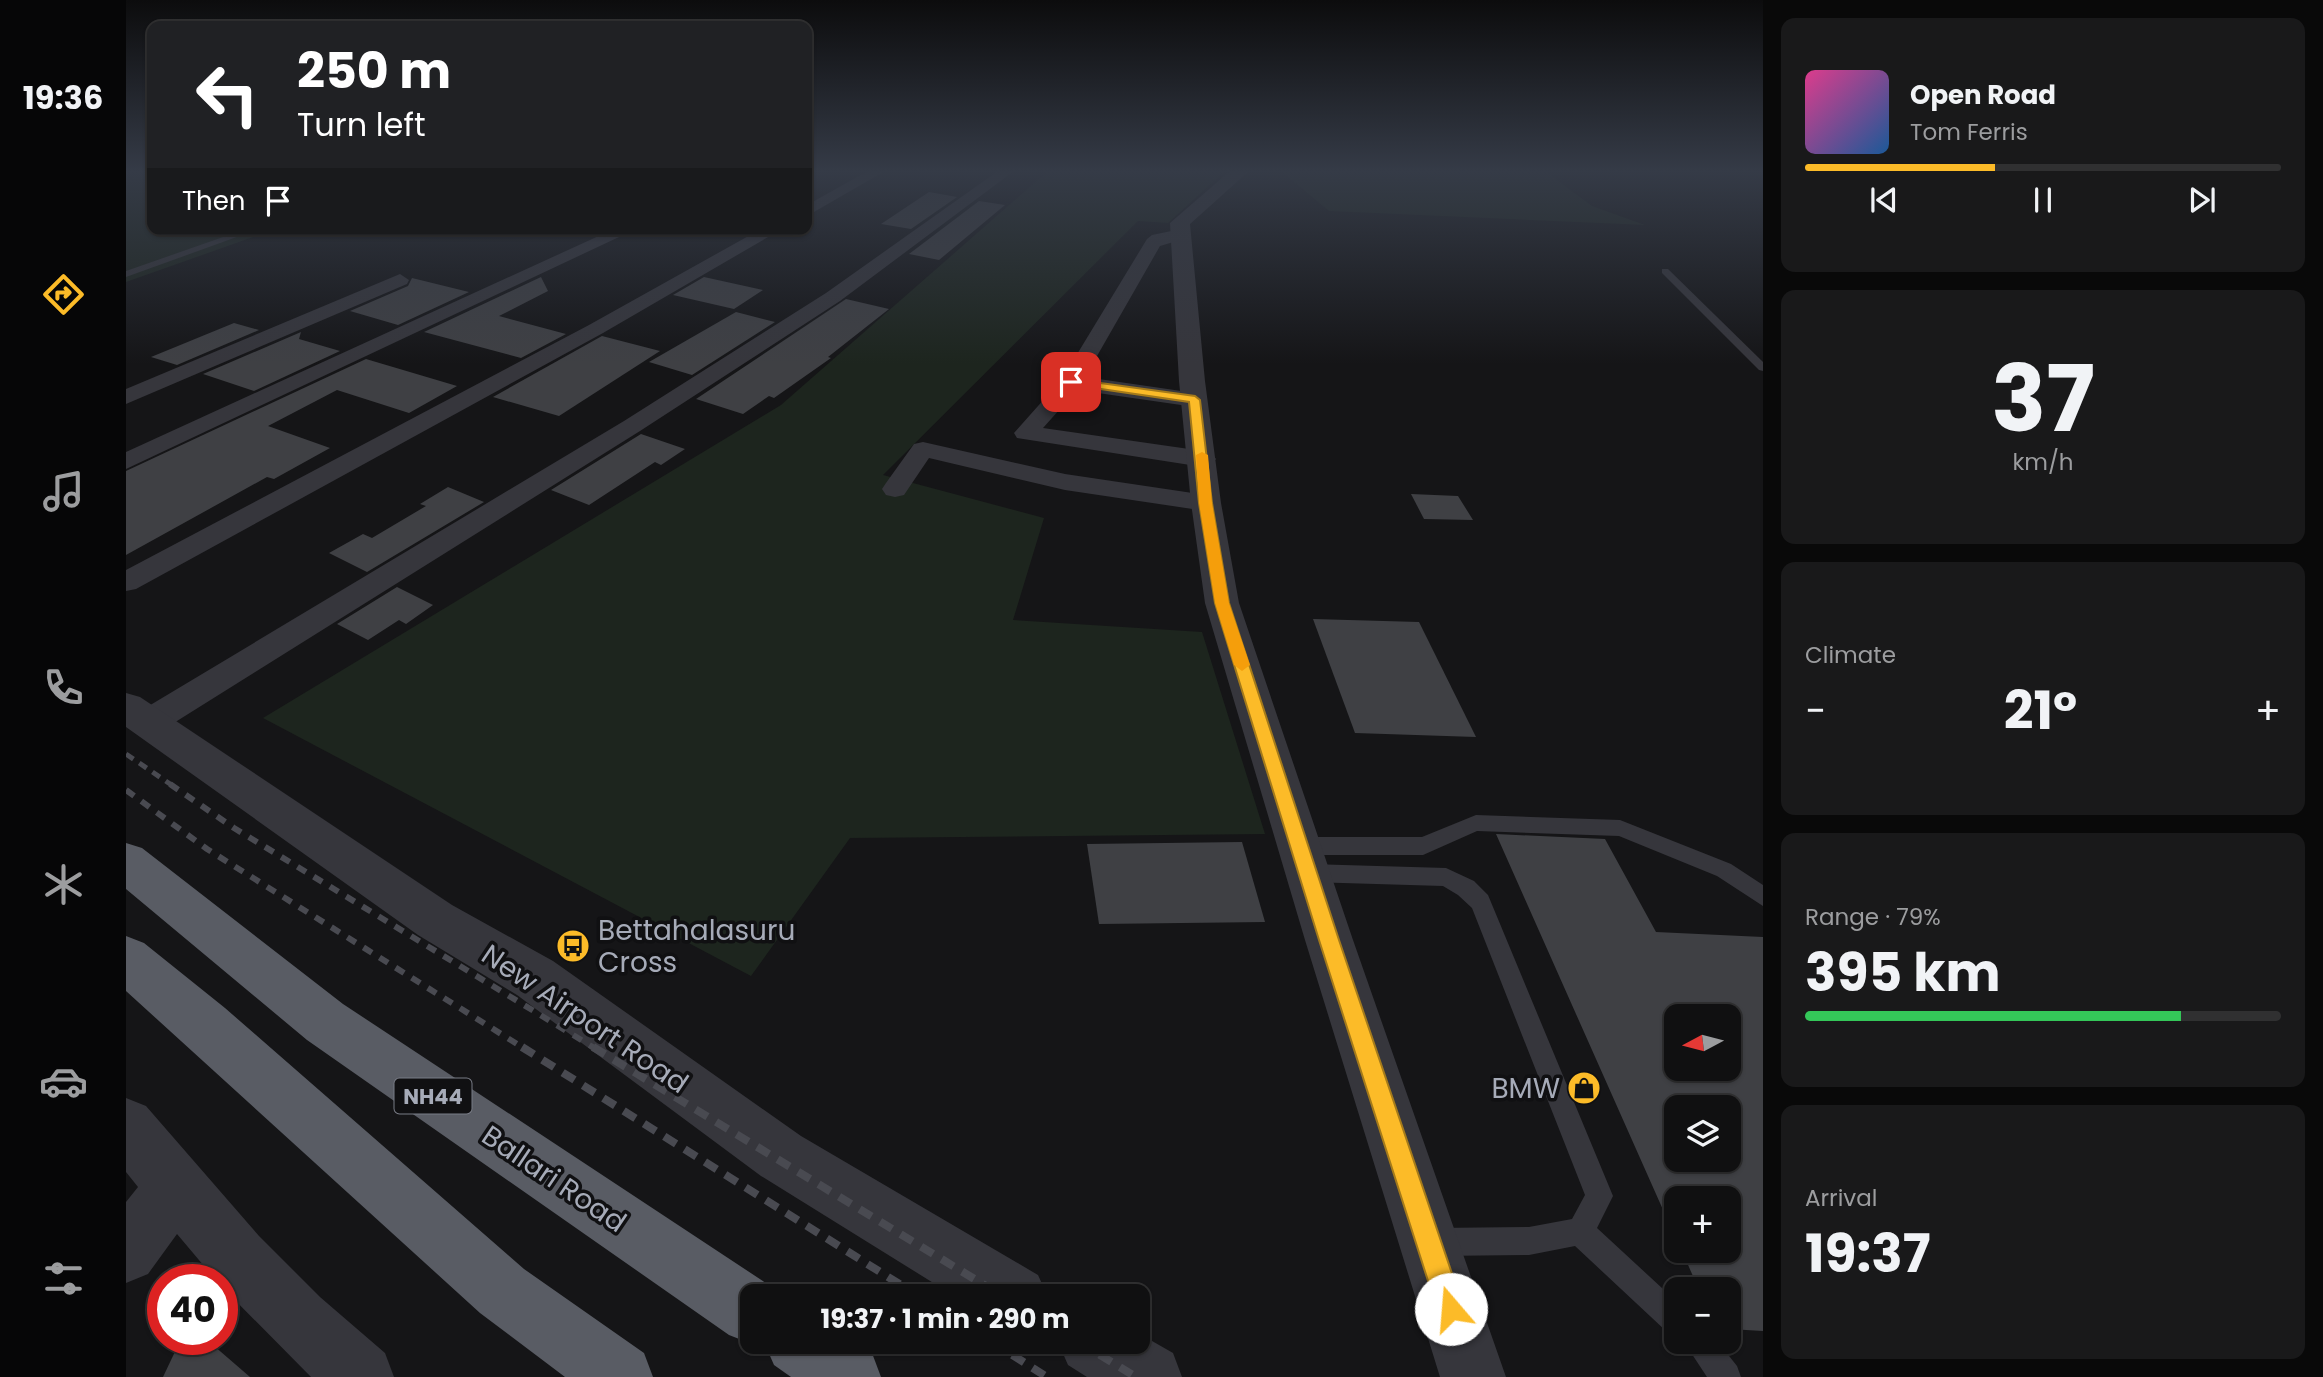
<!DOCTYPE html>
<meta charset="utf-8">
<style>
body{margin:0;font-family:Poppins,sans-serif;background:#19191a;color:#f1f3f6;height:100vh;display:flex;flex-direction:column;font-size:26px;white-space:nowrap}
*{box-sizing:border-box;margin:0}
p{font-size:23px;color:#9c9d9f}
.icon{flex:none;width:38px;height:38px;fill:none;stroke:currentColor;stroke-width:2;stroke-linecap:round;stroke-linejoin:round}
.map{position:relative;flex:1;overflow:hidden}
.sheet{display:flex;flex-direction:column;gap:18px;padding:18px;background:#090909;width:560px}
.sheet>*{flex:none}
.banner{position:absolute;left:21px;top:21px;width:665px;height:214px;border-radius:14px;box-shadow:0 2px 5px #0004,0 0 0 2px #303031;background:#202124;color:#fff;overflow:hidden}
.needle{width:46px;rotate:263deg}
.buttons{position:absolute;left:1538px;top:1004px;display:grid;gap:14px}
.buttons a{display:grid;place-items:center;width:77px;height:77px;border-radius:14px;background:#101011;box-shadow:0 2px 5px #0004,0 0 0 2px #303031;font-size:35px}
.speed{position:absolute;left:21px;top:1264px;display:flex;gap:14px;font-size:35px;font-weight:700;text-align:center}
.speed>*{display:grid;place-content:center;width:91px;height:91px;border-radius:50%;background:#101011;box-shadow:0 2px 5px #0004,0 0 0 2px #303031;line-height:1}
.speed .limit{border:10px solid #d22;background:#fff;color:#111}
.pin{position:absolute;display:grid;place-items:center;width:60px;height:60px;color:#fff;margin:-30px;border-radius:14px;box-shadow:0 4px 10px #0006}
.me{position:absolute;width:77px;margin:-38px;rotate:342deg;stroke-linejoin:round;filter:drop-shadow(0 0 5px #0008)}
.turn{display:flex;align-items:center;gap:24px;height:147px;padding:0 35px;font-size:32px}
.turn .icon{width:91px;height:91px;stroke-width:2.5}
.turn b{display:block;font-size:49px;line-height:60px}
.then{display:flex;align-items:center;height:66px;padding:0 35px;background:#0003;gap:14px;font-size:26px}
.big{font-size:52px;font-weight:700;line-height:1.1}
.sheet .card{flex:1;display:flex;flex-direction:column;justify-content:center;gap:10px;min-width:0;padding:0 24px;border-radius:14px;background:#19191a}
.sheet .dial{align-items:center;gap:0}
.dial b{font-size:91px;line-height:1}
.song{display:flex;align-items:center;gap:21px}
.cover{width:84px;height:84px;border-radius:10px;background:linear-gradient(135deg,hsl(330 70% 55%),hsl(210 70% 35%))}
.played{height:7px;border-radius:4px;background:linear-gradient(90deg,#fcbb28 40%,#303031 40%)}
.keys{display:flex;justify-content:space-around;direction:ltr}
.heat{display:flex;justify-content:space-between;align-items:center;font-size:38px;direction:ltr}
.charge{height:10px;border-radius:5px;background:linear-gradient(90deg,#34c759 79%,#303031 0)}
.trip{position:absolute;left:614px;top:1284px;width:410px;height:70px;border-radius:14px;background:#101011;box-shadow:0 2px 5px #0004,0 0 0 2px #303031;font-weight:700;line-height:70px;text-align:center}
main{display:flex;flex:1;min-height:0}
.dock{display:flex;flex-direction:column;width:126px;justify-content:space-around;align-items:center;background:#060607;color:#9c9d9f}
.dock .icon{width:49px;height:49px}
.dock .current{color:#fcbb28}
.dock b{font-size:32px;color:#f1f3f6}
.map>svg:first-child{display:block}
</style>
<main>
<nav class="dock">
<b>19:36</b>
<svg class="icon current" aria-label="directions" viewBox="0 0 24 24"><path d="M12 3l9 9-9 9-9-9zM9 14v-3h6M13 9l2 2-2 2"/></svg>
<svg class="icon" aria-label="music" viewBox="0 0 24 24"><path d="M9 18V5l10-2v13"/><circle cx="6" cy="18" r="3"/><circle cx="16" cy="16" r="3"/></svg>
<svg class="icon" aria-label="phone" viewBox="0 0 24 24"><path d="M5 4h4l2 5-3 2q2 4 5 5l2-3 5 2v4C11 20 4 13 5 4z"/></svg>
<svg class="icon" aria-label="climate" viewBox="0 0 24 24"><path d="M12 3v18M4 7l16 10M4 17L20 7"/></svg>
<svg class="icon" aria-label="car" viewBox="0 0 24 24"><path d="M5 17H2v-5l4-1 3-4h7l3 4 3 1v5h-3M9 17h6M6 11h13"/><circle cx="7" cy="17" r="2"/><circle cx="17" cy="17" r="2"/></svg>
<svg class="icon" aria-label="filters" viewBox="0 0 24 24"><path d="M4 7h16M4 17h16"/><circle cx="9" cy="7" r="2"/><circle cx="15" cy="17" r="2"/></svg>
</nav>
<div class="map">
<svg width="1637" height="1377" viewBox="0 0 1637 1377">
<rect width="100%" height="100%" fill="#151517"/>
<g fill="#1d251e">
<polygon points="0,171 26,171 26,229 150,229 0,282"/>
<polygon points="922,171 1099,171 1042,223 1012,221 757,475 918,518 887,620 1076,632 1139,834 724,838 625,976 137,718 655,405"/>
<polygon points="1155,171 1419,171 1466,206 1519,225 1203,211"/>
</g>
<g fill="#3f4044" fill-rule="evenodd">
<polygon points="803,192 831,197 785,229 755,224"/>
<polygon points="853,201 879,205 813,260 783,254"/>
<polygon points="415,277 422,291 373,316 440,334 395,358 298,332"/>
<polygon points="578,277 637,290 608,309 547,295"/>
<polygon points="286,278 343,292 272,325 224,311 282,286"/>
<polygon points="720,299 763,309 702,357 705,358 648,398 643,396 617,414 570,399"/>
<polygon points="610,312 649,322 566,375 523,362"/>
<polygon points="108,323 133,330 51,365 25,357"/>
<polygon points="175,332 173,339 214,351 128,391 77,374"/>
<polygon points="476,336 534,351 433,416 367,397"/>
<polygon points="240,359 331,386 283,413 211,390 142,426 204,448 148,479 141,477 0,555 0,471"/>
<polygon points="515,434 559,449 535,465 529,462 463,505 425,490"/>
<polygon points="322,487 358,502 241,572 203,553 237,534 246,538 300,506 294,504"/>
<polygon points="1285,494 1332,496 1347,520 1298,519"/>
<polygon points="271,587 307,605 280,624 273,620 242,640 211,624"/>
<polygon points="1187,619 1293,622 1350,737 1229,733"/>
<path d="M1370 834 1479 839 1530 932 1637 937V1331L1603 1329V1290H1573L1556 1251H1603V1199H1550V1239ZM1550 1017H1603V1069H1550ZM1550 1108H1603V1160H1550Z"/>
<polygon points="1116,842 1139,922 973,924 961,844"/>
<polygon points="55,1339 80,1339 124,1377 37,1377"/>
</g>
<g fill="none" stroke-linecap="round" stroke-linejoin="round">
<g fill="#36363c" fill-rule="evenodd">
<polygon points="120,229 133,229 0,277 0,271"/>
<polygon points="1536,269 1542,269 1637,362 1637,371 1633,370 1536,273"/>
<polygon points="1350,815 1494,820 1605,864 1637,885 1637,906 1591,876 1493,836 1351,831 1297,855 1174,855 1167,852 1164,846 1167,840 1174,837 1296,837"/>
<polygon points="1183,864 1320,868 1348,881 1362,895 1487,1196 1471,1228 1550,1301 1550,1335 1540,1331 1449,1246 1403,1255 1310,1256 1300,1252 1296,1242 1300,1232 1310,1228 1403,1227 1446,1219 1459,1195 1346,908 1332,895 1317,886 1183,882 1176,879 1173,873 1176,867"/>
<polygon points="1558,1342 1592,1342 1611,1366 1615,1377 1581,1377"/>
</g>
<g fill="#36363c" fill-rule="evenodd">
<polygon points="742,171 759,171 681,216 681,205"/>
<polygon points="872,171 888,171 714,301 514,431 35,731 23,735 11,731 6,722 11,713 498,421 700,293"/>
<polygon points="488,229 510,229 0,469 0,452"/>
<polygon points="635,229 656,229 477,333 10,589 0,591 0,570 463,325"/>
<polygon points="1055,229 1064,234 1061,238 1034,246 959,377 1069,393 1077,395 1080,400 1077,405 1069,407 951,390 917,428 1077,451 1086,454 1090,459 1086,464 1077,467 891,438 888,433 936,379 1021,239 1026,235"/>
<polygon points="274,274 283,280 281,284 0,404 0,389"/>
<polygon points="797,442 939,474 1080,495 1089,497 1093,503 1089,509 1080,511 939,490 803,458 778,495 769,497 760,495 756,489 760,483 788,444"/>
</g>
<g fill="#36363c" fill-rule="evenodd">
<polygon points="1104,171 1123,171 1064,224 1079,381 1095,503 1113,603 1227,940 1380,1377 1314,1377 1179,940 1079,603 1065,503 1053,381 1044,223"/>
<polygon points="0,693 14,697 326,905 427,961 675,1136 912,1275 922,1297 830,1297 635,1176 391,995 292,935 0,727"/>
<polygon points="0,1098 20,1106 133,1236 194,1297 259,1353 268,1377 185,1377 96,1287 96,1279 89,1279 51,1234 22,1274 0,1283 0,1202 12,1187 0,1172"/>
<polygon points="1012,1333 1047,1353 1056,1377 961,1377 942,1365 932,1342 1012,1342"/>
</g>
<g fill="#595c64" fill-rule="evenodd">
<polygon points="0,843 16,848 217,1004 649,1289 652,1297 626,1297 626,1342 630,1342 626,1344 603,1335 181,1040 0,889"/>
<polygon points="0,936 18,943 99,1008 398,1269 518,1353 527,1377 439,1377 354,1313 0,991"/>
<polygon points="638,1342 729,1342 746,1353 755,1377 665,1377 648,1365"/>
</g>
<polyline stroke="#494a51" stroke-width="5" stroke-dasharray="9 7" stroke-linecap="butt" points="0,754 47,786"/>
<g stroke="#494a51" stroke-width="6" stroke-dasharray="10 9" stroke-linecap="butt">
<polyline points="44,784 108,828 470,1049"/>
<polyline points="0,790 81,849 399,1049"/>
</g>
<g stroke="#494a51" stroke-width="8" stroke-dasharray="14 10" stroke-linecap="butt">
<polyline points="396,1047 794,1297"/>
<polyline points="467,1047 878,1297"/>
<polyline points="866,1342 921,1377"/>
<polyline points="953,1342 1010,1377"/>
</g>
</g>
<linearGradient id="sky" x2="0" y2="1"><stop stop-color="#0c0c0d"/><stop offset="0.47" stop-color="#353b47"/><stop offset="1" stop-color="#353b47" stop-opacity="0"/></linearGradient>
<rect width="1637" height="364" fill="url(#sky)"/>
<polygon fill="#fcbb28" stroke="#a47a1a" stroke-width="2" points="945,379 1069,396 1074,400 1086,503 1103,603 1213,940 1338,1309 1334,1319 1325,1323 1315,1319 1311,1309 1193,940 1089,603 1073,503 1063,402 941,384 940,382"/>
<polygon fill="#f59e0b" points="1076,452 1082,455 1086,503 1103,603 1124,665 1116,671 1108,665 1089,603 1073,503 1070,455"/>
<defs>
<symbol id="bus-disc" viewBox="-11 -11 22 22"><circle r="9.5" fill="#fcbb28" stroke="#101012"/><path d="M-5-6H5V4H4V6H2V4H-2V6H-4V4H-5ZM-3.5-4V0h7V-4ZM-3.5 1.2v1.5H-2V1.2ZM2 1.2v1.5H3.5V1.2Z" fill="#111"/></symbol>
<symbol id="shop-disc" viewBox="-11 -11 22 22"><circle r="9.5" fill="#fcbb28" stroke="#101012"/><path d="M-5-2.5h2.3a2.7 3.5 0 0 1 5.4 0H5L5.5 6h-11ZM-1.5-2.5h3a1.5 2.3 0 0 0-3 0Z" fill="#111"/></symbol>
</defs>
<g fill-rule="evenodd">
<use href="#bus-disc" x="428" y="927" width="38" height="38"/>
<use href="#shop-disc" x="1439" y="1069" width="38" height="38"/>
</g>
<g text-anchor="middle" dominant-baseline="central" stroke-width="7" stroke-linejoin="round" paint-order="stroke">
<rect fill="#101012" stroke="#797c86" stroke-width="2" x="268.5" y="1078.5" width="77" height="35" rx="5"/>
<g font-size="21" font-weight="bold" fill="#a6abb8">
<text x="307" y="1096">NH44</text>
</g>
<g font-size="28" fill="#a6abb8" stroke="#101012" text-anchor="start">
<text x="472" y="930">Bettahalasuru<tspan x="472" dy="32">Cross</tspan></text>
<text x="1434" y="1088" text-anchor="end">BMW</text>
</g>
<g font-size="28" fill="#a6abb8" stroke="#101012">
<text transform="translate(459 1019) rotate(34)">New Airport Road</text>
<text transform="translate(428 1179) rotate(34)">Ballari Road</text>
</g>
</g>
</svg>
<div class="buttons">
<a><svg class="needle" viewBox="-14 -14 28 28"><path d="M0-13l5 13h-10z" fill="#e53935"/><path d="M0 13l5-13h-10z" fill="#9c9d9f"/></svg></a>
<a><svg class="icon" aria-label="layers" viewBox="0 0 24 24"><path d="M12 4l9 5-9 5-9-5zM3 14l9 5 9-5"/></svg></a>
<a>+</a>
<a>−</a>
</div>
<div class="speed"><div class="limit">40</div></div>
<div class="pin" style="left:945px;top:382px;background:#d93025"><svg class="icon" aria-label="arrive" viewBox="0 0 24 24"><path d="M6 21V4h12l-3 4 3 4H6"/></svg></div>
<svg class="me" style="left:1325px;top:1309px" viewBox="-20 -20 40 40"><circle r="19" fill="#fff"/><path d="M0-13L10 11 0 6-10 11z" fill="#fcbb28"/></svg>
<div class="trip">19:37 · 1 min · 290 m</div>
<div class="banner">
<div class="turn"><svg class="icon" aria-label="left" viewBox="0 0 24 24"><path d="M17 20v-9H6M10 6l-5 5 5 5"/></svg><div><b>250 m</b>Turn left</div></div>
<div class="then">Then<svg class="icon" aria-label="arrive" viewBox="0 0 24 24"><path d="M6 21V4h12l-3 4 3 4H6"/></svg></div>
</div>
</div>
<section class="sheet">
<div class="card">
<div class="song"><i class="cover"></i><div><b>Open Road</b><p>Tom Ferris</p></div></div>
<div class="played"></div>
<div class="keys"><svg class="icon" aria-label="previous" viewBox="0 0 24 24"><path d="M18 5L8 12l10 7zM5 5v14"/></svg><svg class="icon" aria-label="pause" viewBox="0 0 24 24"><path d="M8 5v14M16 5v14"/></svg><svg class="icon" aria-label="next" viewBox="0 0 24 24"><path d="M6 5l10 7-10 7zM19 5v14"/></svg></div>
</div>
<div class="card dial"><b>37</b><p>km/h</p></div>
<div class="card"><p>Climate</p>
<div class="heat"><a>−</a><b class="big">21°</b><a>+</a></div>
</div>
<div class="card"><p>Range · 79%</p><b class="big">395 km</b><div class="charge"></div></div>
<div class="card"><p>Arrival</p><b class="big">19:37</b></div>
</section>
</main>
